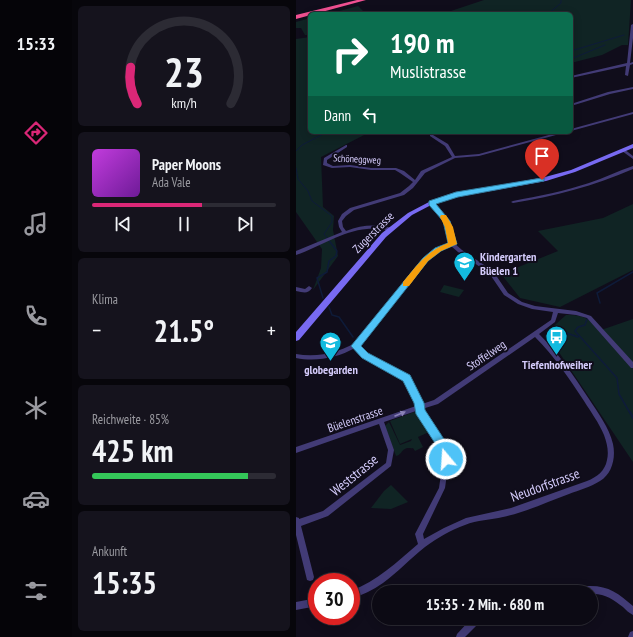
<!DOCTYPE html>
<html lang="de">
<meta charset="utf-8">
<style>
body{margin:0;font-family:"PT Sans Narrow",sans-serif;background:#15131d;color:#f1f3f6;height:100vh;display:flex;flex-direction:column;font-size:15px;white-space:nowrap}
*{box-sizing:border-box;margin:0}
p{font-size:13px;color:#9a9aa0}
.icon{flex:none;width:22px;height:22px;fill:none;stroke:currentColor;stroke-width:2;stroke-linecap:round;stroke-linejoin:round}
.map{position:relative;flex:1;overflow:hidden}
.side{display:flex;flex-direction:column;gap:6px;padding:6px;background:#07060b;width:224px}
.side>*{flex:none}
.top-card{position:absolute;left:12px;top:12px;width:265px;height:122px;border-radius:6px;box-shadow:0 2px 10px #0003,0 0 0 1px #2c2b34;background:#0b6e4f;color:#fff;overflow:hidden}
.speed{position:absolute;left:12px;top:573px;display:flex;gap:8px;font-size:20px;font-weight:700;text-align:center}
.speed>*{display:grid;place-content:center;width:52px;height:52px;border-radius:50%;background:#0c0a14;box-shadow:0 2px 10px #0003,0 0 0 1px #2c2b34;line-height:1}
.speed .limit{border:6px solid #d22;background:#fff;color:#111}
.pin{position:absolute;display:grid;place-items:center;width:34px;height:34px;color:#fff;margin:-41px -17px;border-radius:50% 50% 50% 0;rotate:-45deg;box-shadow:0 0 4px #0007}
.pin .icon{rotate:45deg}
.me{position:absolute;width:44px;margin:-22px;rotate:342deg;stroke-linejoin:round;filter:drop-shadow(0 0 3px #0008)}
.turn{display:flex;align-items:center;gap:14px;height:84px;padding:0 16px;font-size:18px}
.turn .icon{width:52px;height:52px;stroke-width:2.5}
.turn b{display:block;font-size:28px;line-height:34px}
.then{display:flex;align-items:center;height:38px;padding:0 16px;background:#0003;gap:8px;font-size:15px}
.big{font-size:30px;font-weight:800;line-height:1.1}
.side .widget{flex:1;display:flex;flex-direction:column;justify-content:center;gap:6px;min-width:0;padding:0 14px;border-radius:6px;background:#15131d}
.side .dial{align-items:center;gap:0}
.dial svg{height:104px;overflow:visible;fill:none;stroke:#2c2b34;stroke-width:7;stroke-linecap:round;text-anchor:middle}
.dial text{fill:#f1f3f6;stroke:none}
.song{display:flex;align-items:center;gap:12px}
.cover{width:48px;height:48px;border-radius:6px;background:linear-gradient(135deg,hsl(290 70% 55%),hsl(280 70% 35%))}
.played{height:4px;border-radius:2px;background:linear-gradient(90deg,#db2777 60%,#2c2b34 60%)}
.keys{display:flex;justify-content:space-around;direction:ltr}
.heat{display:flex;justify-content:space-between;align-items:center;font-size:22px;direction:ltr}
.charge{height:6px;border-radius:3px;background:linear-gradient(90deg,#34c759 85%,#2c2b34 0)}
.trip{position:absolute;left:76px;top:585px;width:226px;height:40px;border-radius:20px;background:#0c0a14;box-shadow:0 2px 10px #0003,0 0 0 1px #2c2b34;font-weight:800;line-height:40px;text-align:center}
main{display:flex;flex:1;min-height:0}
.dock{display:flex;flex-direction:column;width:72px;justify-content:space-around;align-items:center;background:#050408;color:#9a9aa0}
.dock .icon{width:28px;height:28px}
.dock .on{color:#db2777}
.dock b{font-size:18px;color:#f1f3f6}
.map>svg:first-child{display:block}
</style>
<main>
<nav class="dock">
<b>15:33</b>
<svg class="icon on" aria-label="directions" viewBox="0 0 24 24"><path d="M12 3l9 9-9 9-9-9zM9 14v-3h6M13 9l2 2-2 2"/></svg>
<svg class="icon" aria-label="music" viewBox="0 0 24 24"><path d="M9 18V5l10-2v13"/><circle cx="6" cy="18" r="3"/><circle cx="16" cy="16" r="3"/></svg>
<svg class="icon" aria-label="phone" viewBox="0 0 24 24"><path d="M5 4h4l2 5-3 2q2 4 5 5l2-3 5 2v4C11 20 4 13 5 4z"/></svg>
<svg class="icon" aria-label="climate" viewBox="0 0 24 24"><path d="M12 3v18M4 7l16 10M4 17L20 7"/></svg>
<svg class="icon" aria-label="car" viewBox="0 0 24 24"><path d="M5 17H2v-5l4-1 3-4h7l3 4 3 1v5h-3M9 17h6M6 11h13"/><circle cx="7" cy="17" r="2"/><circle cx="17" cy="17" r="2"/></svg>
<svg class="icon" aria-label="filters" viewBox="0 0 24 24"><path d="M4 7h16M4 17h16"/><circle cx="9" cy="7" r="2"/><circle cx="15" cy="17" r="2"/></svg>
</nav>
<section class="side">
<div class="widget dial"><svg viewBox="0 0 100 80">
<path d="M14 69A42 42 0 1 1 86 69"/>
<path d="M14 69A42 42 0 0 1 9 41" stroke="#db2777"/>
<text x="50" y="56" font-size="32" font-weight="700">23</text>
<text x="50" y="72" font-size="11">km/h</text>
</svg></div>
<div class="widget">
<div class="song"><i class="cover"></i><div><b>Paper Moons</b><p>Ada Vale</p></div></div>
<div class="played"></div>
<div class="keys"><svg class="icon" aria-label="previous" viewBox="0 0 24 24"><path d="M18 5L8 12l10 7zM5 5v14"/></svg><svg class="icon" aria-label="pause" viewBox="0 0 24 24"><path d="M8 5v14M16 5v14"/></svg><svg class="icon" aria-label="next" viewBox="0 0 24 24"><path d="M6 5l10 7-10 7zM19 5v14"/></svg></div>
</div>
<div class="widget"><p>Klima</p>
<div class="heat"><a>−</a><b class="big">21.5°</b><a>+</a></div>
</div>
<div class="widget"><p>Reichweite · 85%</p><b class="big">425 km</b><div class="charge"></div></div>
<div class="widget"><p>Ankunft</p><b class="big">15:35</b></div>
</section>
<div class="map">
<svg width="337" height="637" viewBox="0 0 337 637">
<rect width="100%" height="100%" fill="#100d1b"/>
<g fill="#102424">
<polygon points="188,0 335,0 332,45 326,45 306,55 275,63 275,14 146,14"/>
<polygon points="62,6 70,14 32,14"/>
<polygon points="14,18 14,35 9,35 5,28 0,28 0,22"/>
<polygon points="14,37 14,132 74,132 25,157 27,207 38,216 37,230 42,256 17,290 25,268 26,249 0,212 0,39"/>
<polygon points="337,204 337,270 264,307 224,298 205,274 262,251 242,231 307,218"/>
<polygon points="148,285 168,290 163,297 144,292"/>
<path d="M270 315C288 315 292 318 305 330L337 319V462L250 333Z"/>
<path d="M118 412 122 414 133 432 122 437 127 447 119 451 117 448C114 449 112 447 109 449 105 451 105 455 100 456L89 426 93 422 104 445 115 441 116 439 104 444 94 421Z"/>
<polygon points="95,485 112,502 95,509 75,508 88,491"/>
</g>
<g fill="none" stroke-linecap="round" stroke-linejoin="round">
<g stroke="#0e1b39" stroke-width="1">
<polyline points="252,14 265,3 265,0"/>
<polyline points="275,51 328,35"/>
<polyline points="275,59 309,45"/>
<polyline points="13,76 12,79 14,79"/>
<polyline points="0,151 6,145 31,132"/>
<polyline points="0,168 2,179 12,191 16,201 36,216 36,222 28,234 32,239"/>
</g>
<g stroke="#0e1b39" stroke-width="1.5">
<polyline points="27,298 21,278 31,272 33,261 40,256 41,251 31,238"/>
<polyline points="304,303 301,293 337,272"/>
<polyline points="33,307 36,315 43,317 57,337"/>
<polyline points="291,319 289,325 282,327 279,331 321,378 323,394 334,413"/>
<polyline points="259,329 282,337"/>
</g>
<polyline stroke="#0e1b39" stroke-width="2" points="334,412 337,418"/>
<g fill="#423b76" fill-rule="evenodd">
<polygon points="337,24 337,38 334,63 337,62 337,64 334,65 332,76 329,75 330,66 275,78 275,76 331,63 335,25"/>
<polygon points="337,87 337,89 314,94 275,106 275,104 312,92"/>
<polygon points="337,112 337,114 275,131 275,129"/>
<path d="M134 132H138L137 135 152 144 159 156 183 154 264 132H271L183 156 159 158 129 173 117 188 108 195 58 210 50 216 46 221 47 227 50 231C66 225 79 224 96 228V230C88 231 80 228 71 229 46 231 24 247 0 255V251L46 232 43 227 42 221 46 214 54 208 104 193 113 186 117 182 104 173 99 170H75L54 167 36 168 27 165 28 158 50 145H51V147L31 160V163L37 166 54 165 75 168H100L108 171 119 180 125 171 156 157 149 146 134 136Z"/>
<polygon points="326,149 328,149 337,156 337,159 326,151"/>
<path d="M337 166V169C298 186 259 196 217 203L215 202 217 201C243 196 269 191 293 183 308 178 322 171 337 166Z"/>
<path d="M133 202H137L152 221 158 243 166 250 197 271 212 293 226 302 239 306 280 311 295 316 337 362V368H335L291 318 280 315 262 313 259 322 243 334C262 353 278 376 293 399 302 413 313 427 317 444 320 458 316 474 304 481 295 487 283 490 273 494 251 502 230 512 207 517 195 520 181 520 169 525 155 530 141 538 129 547 115 558 102 572 87 583 77 590 66 595 55 599V591C81 581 101 562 122 544L119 534 143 488 148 453 120 411 88 422 98 450 95 466 32 516 5 526 18 577 17 580 14 581 11 580 0 535V517L3 518V519L27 511 90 463 92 450 83 424 0 453V447L120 406C114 368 79 372 59 348 41 358 20 362 0 358V354C23 358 46 352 65 339L128 258 140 249 153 243 148 221 133 204ZM155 246 162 252 193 273 208 295 222 304 236 309 257 312 255 320 138 400 126 404C117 363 85 371 63 346L69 341 132 260 144 251ZM239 337C258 356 273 378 288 401 295 412 303 423 308 435 311 443 313 452 311 460 309 471 301 477 291 481L215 508 170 518 148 528 128 539 127 534 149 488 154 453 126 409 142 404Z"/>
<path d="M13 286 16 288C11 295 7 292 0 291V287L9 289Z"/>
<path d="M291 586C312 585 322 593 337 606V615C333 613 330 610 327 607 317 599 308 593 295 594V592H278L279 589Z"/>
<polygon points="21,598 21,606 0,610 0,602"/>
<polygon points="178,618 190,618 189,621 180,626 169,637 160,637 161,634 174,620"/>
<polygon points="337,631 337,637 332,637 334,632"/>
</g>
<polygon fill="#786af2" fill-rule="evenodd" points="337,144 337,148 279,172 250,181 161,197 137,204 116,215 90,237 3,340 0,341 0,332 86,233 112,213 133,202 158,194 249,177 275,170"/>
<polygon fill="#f05091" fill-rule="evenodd" points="61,0 70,0 0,19 0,15"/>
</g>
<defs><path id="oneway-solid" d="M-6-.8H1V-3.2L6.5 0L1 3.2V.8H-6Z"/></defs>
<use fill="#8b83b8" href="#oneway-solid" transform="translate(104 414) rotate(-23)"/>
<polygon fill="#4fc3f7" stroke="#337fa1" points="246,178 248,178 248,181 162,197 140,204 154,221 161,244 145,251 132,261 65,346 72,353 114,375 128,403 129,410 157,453 154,463 146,463 145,459 146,454 120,414 118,403 107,381 66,358 55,346 127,258 139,248 152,243 147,221 133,205 133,201 160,192"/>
<path fill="#f59e0b" d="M145 215H150L157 227 161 244 145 251 132 261 113 286H107V282C121 265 131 251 152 243L149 227 144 217Z"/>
<defs>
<symbol id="school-pin" viewBox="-11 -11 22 30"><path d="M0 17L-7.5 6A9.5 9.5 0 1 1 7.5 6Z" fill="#13bbdf" stroke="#100d1b"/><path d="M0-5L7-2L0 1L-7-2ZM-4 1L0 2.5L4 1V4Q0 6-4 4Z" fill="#fff"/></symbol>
<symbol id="bus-pin" viewBox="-11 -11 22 30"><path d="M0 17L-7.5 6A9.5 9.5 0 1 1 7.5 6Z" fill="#13bbdf" stroke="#100d1b"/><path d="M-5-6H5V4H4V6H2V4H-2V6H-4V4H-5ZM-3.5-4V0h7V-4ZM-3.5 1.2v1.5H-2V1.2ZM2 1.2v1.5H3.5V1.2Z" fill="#fff"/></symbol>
</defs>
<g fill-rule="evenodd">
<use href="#school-pin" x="156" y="250" width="25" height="34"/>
<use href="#bus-pin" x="248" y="324" width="25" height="34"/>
<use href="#school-pin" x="22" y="330" width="25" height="34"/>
</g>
<g text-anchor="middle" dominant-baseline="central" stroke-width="4" stroke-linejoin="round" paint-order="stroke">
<g font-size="10" fill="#d4cbfb" stroke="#100d1b">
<text transform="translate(61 159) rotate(3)">Schöneggweg</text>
</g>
<g font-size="12" fill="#d4cbfb" stroke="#100d1b">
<text transform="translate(77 232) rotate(-45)">Zugerstrasse</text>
<text transform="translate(190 355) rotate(-34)">Stoffelweg</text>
<text transform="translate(59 419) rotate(-19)">Büelenstrasse</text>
</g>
<g font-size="12" font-weight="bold" fill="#d4cbfb" stroke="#100d1b">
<text x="184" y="256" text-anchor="start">Kindergarten<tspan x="184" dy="14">Büelen 1</tspan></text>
<text x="261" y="364">Tiefenhofweiher</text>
<text x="35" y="369">globegarden</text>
</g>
<g font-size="14" fill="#d4cbfb" stroke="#100d1b">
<text transform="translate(58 475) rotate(-39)">Weststrasse</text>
<text transform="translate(249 485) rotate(-20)">Neudorfstrasse</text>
</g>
</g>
</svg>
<div class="speed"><div class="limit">30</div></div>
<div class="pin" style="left:246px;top:180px;background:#d93025"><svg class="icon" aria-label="arrive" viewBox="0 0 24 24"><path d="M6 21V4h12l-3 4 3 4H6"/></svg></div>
<svg class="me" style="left:150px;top:459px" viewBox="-20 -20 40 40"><circle r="17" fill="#4fc3f7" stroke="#fff" stroke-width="3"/><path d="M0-11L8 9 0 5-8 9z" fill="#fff"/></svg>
<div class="trip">15:35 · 2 Min. · 680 m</div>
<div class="top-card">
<div class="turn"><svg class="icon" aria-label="right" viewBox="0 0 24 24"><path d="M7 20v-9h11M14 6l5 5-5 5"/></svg><div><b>190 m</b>Muslistrasse</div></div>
<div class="then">Dann<svg class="icon" aria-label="left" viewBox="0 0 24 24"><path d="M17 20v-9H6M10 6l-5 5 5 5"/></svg></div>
</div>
</div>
</main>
